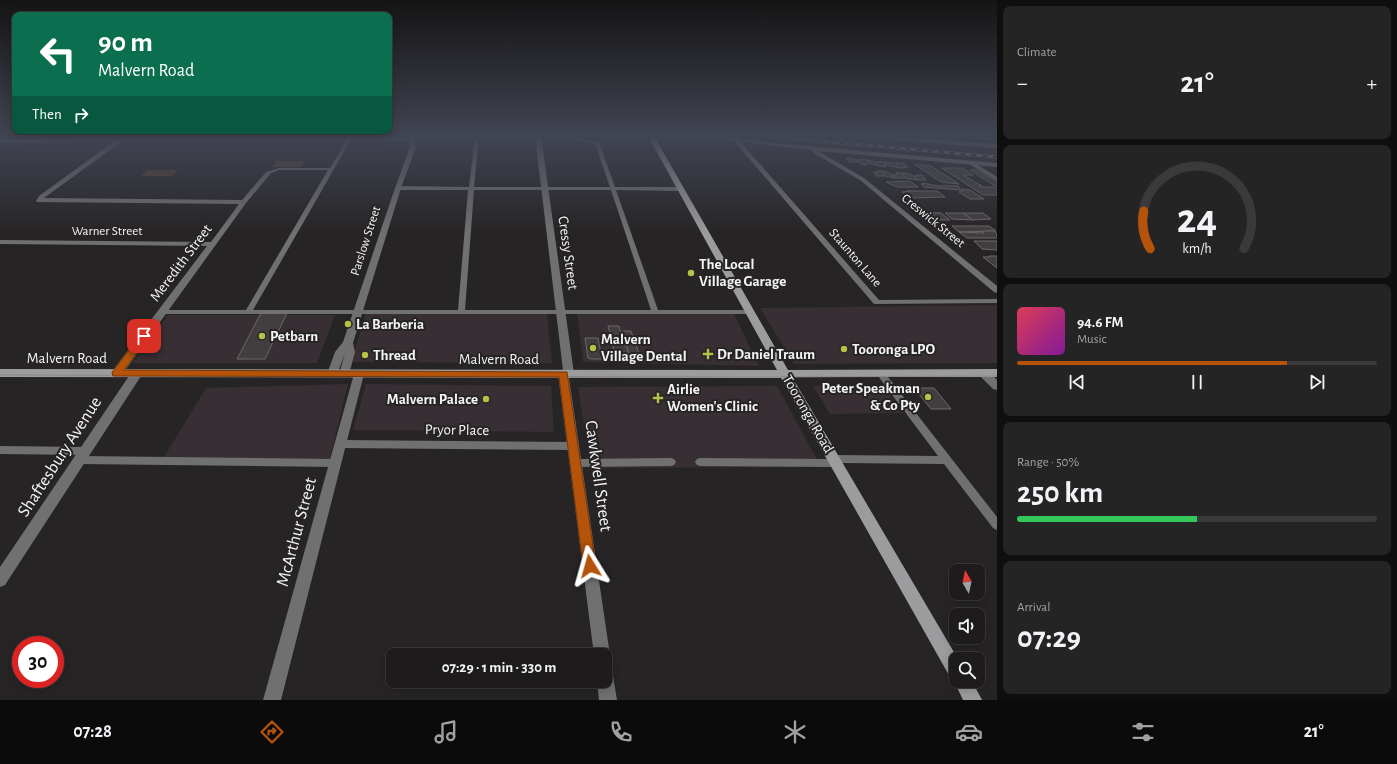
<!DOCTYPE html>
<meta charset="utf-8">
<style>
body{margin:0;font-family:"Alegreya Sans",sans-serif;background:#252425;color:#f1f3f6;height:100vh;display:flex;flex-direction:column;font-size:15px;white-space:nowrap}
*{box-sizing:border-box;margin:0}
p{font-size:13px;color:#a0a1a3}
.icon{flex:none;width:22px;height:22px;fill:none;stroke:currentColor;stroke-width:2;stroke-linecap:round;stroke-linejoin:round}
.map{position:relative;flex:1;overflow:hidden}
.details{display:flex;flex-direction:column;gap:6px;padding:6px;background:#100f0f;width:400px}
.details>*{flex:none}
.hud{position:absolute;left:12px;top:12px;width:380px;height:122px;border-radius:8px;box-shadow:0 2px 10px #0003,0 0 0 1px #3b393b;background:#0b6e4f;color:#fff;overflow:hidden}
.needle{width:26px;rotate:351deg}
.buttons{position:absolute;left:949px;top:564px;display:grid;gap:8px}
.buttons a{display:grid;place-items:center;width:36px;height:36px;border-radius:8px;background:#1d1b1c;box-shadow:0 2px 10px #0003,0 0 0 1px #3b393b;font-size:20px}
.speed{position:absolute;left:12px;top:636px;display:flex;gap:8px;font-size:20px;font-weight:700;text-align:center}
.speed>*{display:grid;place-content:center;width:52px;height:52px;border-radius:50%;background:#1d1b1c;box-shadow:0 2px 10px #0003,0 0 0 1px #3b393b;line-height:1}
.speed .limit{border:6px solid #d22;background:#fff;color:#111}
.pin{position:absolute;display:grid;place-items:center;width:34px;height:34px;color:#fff;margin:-17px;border-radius:8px;box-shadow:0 2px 6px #0006}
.me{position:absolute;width:44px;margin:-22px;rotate:352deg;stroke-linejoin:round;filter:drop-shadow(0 0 3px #0008)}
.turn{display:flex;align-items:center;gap:14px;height:84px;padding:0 20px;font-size:18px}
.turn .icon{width:52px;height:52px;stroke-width:2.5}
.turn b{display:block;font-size:28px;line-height:34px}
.then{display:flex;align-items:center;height:38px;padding:0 20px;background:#0003;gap:8px;font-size:15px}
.big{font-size:30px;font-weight:700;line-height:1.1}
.details .card{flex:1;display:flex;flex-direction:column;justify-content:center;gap:6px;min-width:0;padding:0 14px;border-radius:8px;background:#252425}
.details .dial{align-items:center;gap:0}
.dial svg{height:104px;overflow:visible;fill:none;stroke:#3b393b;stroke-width:7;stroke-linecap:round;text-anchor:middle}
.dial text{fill:#f1f3f6;stroke:none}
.song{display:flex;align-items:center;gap:12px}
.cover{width:48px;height:48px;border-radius:6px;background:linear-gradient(135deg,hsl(350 70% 55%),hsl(290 70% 35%))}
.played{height:4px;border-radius:2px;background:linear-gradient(90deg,#b45309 75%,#3b393b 75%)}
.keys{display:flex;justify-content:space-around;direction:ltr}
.heat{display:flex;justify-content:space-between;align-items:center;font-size:22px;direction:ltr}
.charge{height:6px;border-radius:3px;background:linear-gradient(90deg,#34c759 50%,#3b393b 0)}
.trip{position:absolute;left:386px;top:648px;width:226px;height:40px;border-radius:8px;background:#1d1b1c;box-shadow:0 2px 10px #0003,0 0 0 1px #3b393b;font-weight:700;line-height:40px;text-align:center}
.dock{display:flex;height:64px;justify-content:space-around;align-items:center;background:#0c0b0b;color:#a0a1a3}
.dock .icon{width:28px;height:28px}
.dock .on{color:#b45309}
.dock b{font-size:18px;color:#f1f3f6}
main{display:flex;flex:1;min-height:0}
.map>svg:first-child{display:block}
</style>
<main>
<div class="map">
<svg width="997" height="700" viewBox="0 0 997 700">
<rect width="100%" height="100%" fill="#272426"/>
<g fill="#372f33">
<polygon points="997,305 997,363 794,364 760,308"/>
<polygon points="577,311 734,314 759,366 583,362"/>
<polygon points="366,313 547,314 552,363 351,362"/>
<polygon points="168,315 335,315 317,363 132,363"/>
<polygon points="348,384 329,462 161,462 206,388"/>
<polygon points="366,384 551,386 554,432 353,430"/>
<polygon points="882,385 903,413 830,414 813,386"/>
<polygon points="777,386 821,467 591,468 578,387"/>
</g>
<g fill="#533c35">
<polygon points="276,161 305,161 301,167 272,167"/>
<polygon points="148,170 178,170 172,176 141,176"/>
</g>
<g fill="#423e3f" stroke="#6b6868">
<polygon points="967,136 982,136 989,139 970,138"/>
<polygon points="846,158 858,160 860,162 850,162"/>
<polygon points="860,159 867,160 869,163 866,163 867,165 861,164 858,160"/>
<polygon points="867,160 876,162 879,166 869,163"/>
<polygon points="876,162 885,162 887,165 884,165 886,167 879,166"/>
<polygon points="885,162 896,163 899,168 887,165"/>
<polygon points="896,163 903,163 908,167 899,168"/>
<polygon points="914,164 931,166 959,184 941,182"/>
<polygon points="942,168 962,168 973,175 963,175 982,186 979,186 981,187 994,187 997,189 997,195 983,195"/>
<polygon points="970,170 977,170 997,182 997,187"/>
<polygon points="877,171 882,171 885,176 876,176 874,172 878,173"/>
<polygon points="882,171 888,172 895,178 885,176"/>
<polygon points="896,172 902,173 905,178 895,178 892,174 897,175"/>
<polygon points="902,173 909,174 914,176 917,180 905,178"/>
<polygon points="916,175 922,175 926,180 917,180 914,176 917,176"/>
<polygon points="910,181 918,187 897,187 886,182"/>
<polygon points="923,183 938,186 958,186 961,190 924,187 921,184 923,184"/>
<polygon points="962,189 970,190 984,199 970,199 959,192 964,190"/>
<polygon points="908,191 937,191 945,197 911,198 902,192 910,191"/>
<polygon points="923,212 941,213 950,220 934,220"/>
<polygon points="945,213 963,213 973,220 952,219"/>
<polygon points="963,213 983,213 991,219 973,220"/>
<polygon points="952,226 989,226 996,231 959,232"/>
<polygon points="982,231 994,231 997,234 997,238 967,238 959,232 984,233"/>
<polygon points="974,241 997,241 997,250 982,249"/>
<polygon points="989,256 997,256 997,268 983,257 990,257"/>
<polygon points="261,313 287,313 265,359 237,359"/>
<polygon points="608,326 619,326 624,346 627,346 630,359 616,359"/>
<polygon points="623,331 631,331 641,359 630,359"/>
<polygon points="585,338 598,338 602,359 591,359 588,358"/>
<polygon points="914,388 934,388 951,409 931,409"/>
</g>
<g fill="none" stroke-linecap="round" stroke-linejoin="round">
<g fill="#717071" fill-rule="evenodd">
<path d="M349 136H353L253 310H458L468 190H398L395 188 398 186 469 187 475 136H479L474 187H610L595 144 554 136H563L599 142 615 187H680L683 189 680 191 616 190 658 310H749L753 312 749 314H159L158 312 162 310H246L328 170H279L269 174 266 172 279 168H330ZM474 190H611L651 310H465Z"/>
<polygon points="925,136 929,136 935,141 931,142"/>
<polygon points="734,139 738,139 879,300 997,299 997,303 874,304 734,141"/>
<polygon points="969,162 973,162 997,177 997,181 969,164"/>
<polygon points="881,371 884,372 997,517 997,530 993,528 944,464 841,463 839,466 836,467 700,466 697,465 695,462 697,459 700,458 829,459 831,456 834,455 938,456 878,376 877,374"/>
<polygon points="340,440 573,442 576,443 578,446 576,449 573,450 340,448 337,447 335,444 337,441"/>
<polygon points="0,446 86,447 89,448 91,451 89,454 86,455 0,454"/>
<polygon points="80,456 335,459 338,460 340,463 338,466 335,467 80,464 77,463 75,460 77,457"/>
<polygon points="671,458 674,459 676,462 674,465 671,466 575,467 572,466 570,463 572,460 575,459"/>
</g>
<g fill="#717071" fill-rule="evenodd">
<polygon points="411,136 417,136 416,137 418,139 414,141 416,147 401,188 353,343 355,352 349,374 348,377 340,377 339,374 345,353 336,377 328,377 327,374 335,352 343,342 395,188 410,147 408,141 121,142 44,198 242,200 267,171 272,172 246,203 121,376 113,376 112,373 113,370 207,246 0,244 0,240 211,242 239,204 37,202 36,201 39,196 113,142 0,143 0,139 410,137"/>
<polygon points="535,136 541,136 574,374 573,377 569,378 610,655 608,661 605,662 605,655 594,655 558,374 559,371 563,370"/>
<polygon points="704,136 718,136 773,143 997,163 997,167 818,151 864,178 997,286 997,293 994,292 860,180 815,154 811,150 707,138"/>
<polygon points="862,136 884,136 997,144 997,148 865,138"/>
<polygon points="137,369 141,370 142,373 141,376 5,585 0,587 0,567 133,370"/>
<polygon points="984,369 988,370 997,380 997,390 993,389 980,376 979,373 980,370"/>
<polygon points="359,370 363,371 364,374 281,700 263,700 354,374 355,371"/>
<polygon points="605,668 611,670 613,676 617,700 599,700 597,681 605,681"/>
</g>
<polygon fill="#9c9b9d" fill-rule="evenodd" points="648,136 654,136 788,370 997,369 997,377 792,377 958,659 956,659 956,681 972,681 982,700 963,700 954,681 954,679 950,677 781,378 0,377 0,369 777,370"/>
<polyline stroke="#8b898a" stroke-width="1" points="0,375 767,377 997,376"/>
<defs>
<polyline id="rail" points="763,136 997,157"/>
</defs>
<use href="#rail" stroke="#8b898a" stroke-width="3"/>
<use href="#rail" stroke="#272426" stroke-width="2" stroke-dasharray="5.5" stroke-linecap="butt"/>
</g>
<linearGradient id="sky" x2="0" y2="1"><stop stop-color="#151415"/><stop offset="0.58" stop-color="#414552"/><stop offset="1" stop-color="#414552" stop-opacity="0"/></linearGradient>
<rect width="997" height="234" fill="url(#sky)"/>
<polygon fill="#b45309" stroke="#753606" points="144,333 149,336 124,370 567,372 596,566 594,571 590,573 585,571 583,566 559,377 113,376 112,373 113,371 141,334"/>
<g fill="#b6c148" stroke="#272426" stroke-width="1.5">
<circle cx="691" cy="273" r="4"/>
<circle cx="348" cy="324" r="4"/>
<circle cx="262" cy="336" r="4"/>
<circle cx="593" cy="348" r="4"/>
<circle cx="844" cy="349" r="4"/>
<path d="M706 348h4v4h4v4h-4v4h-4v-4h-4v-4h4z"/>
<circle cx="365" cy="355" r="4"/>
<circle cx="928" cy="397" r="4"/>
<path d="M656 392h4v4h4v4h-4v4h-4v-4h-4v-4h4z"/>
<circle cx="486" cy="399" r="4"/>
</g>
<g text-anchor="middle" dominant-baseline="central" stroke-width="4" stroke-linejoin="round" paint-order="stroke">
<g font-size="13" fill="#f5f4f5" stroke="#272426">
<text transform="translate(933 221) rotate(39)">Creswick Street</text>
<text x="107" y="231">Warner Street</text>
<text transform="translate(366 241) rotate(-72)">Parslow Street</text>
<text transform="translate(855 258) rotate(49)">Staunton Lane</text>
</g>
<g font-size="15" fill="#f5f4f5" stroke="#272426">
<text transform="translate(568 253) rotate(82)">Cressy Street</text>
<text transform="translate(181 263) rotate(-53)">Meredith Street</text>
<text x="67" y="358">Malvern Road</text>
<text x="499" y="359">Malvern Road</text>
<text transform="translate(808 414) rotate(60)">Tooronga Road</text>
<text transform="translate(457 430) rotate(1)">Pryor Place</text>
</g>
<g font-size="15" font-weight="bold" fill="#f5f4f5" stroke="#272426" text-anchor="start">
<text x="699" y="264">The Local<tspan x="699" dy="17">Village Garage</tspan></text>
<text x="356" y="324">La Barberia</text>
<text x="270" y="336">Petbarn</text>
<text x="601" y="339">Malvern<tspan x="601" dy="17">Village Dental</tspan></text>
<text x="852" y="349">Tooronga LPO</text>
<text x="717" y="354">Dr Daniel Traum</text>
<text x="373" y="355">Thread</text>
<text x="920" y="388" text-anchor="end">Peter Speakman<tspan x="920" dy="17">&amp; Co Pty</tspan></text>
<text x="667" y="389">Airlie<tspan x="667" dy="17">Women's Clinic</tspan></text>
<text x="478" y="399" text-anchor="end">Malvern Palace</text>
</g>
<g font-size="18" fill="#f5f4f5" stroke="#272426">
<text transform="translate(60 457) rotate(-57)">Shaftesbury Avenue</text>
<text transform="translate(598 476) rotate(82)">Cawkwell Street</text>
<text transform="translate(297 532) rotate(-75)">McArthur Street</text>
</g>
</g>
</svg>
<div class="buttons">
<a><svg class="needle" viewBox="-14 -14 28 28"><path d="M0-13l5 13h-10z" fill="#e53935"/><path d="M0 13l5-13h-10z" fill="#a0a1a3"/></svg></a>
<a><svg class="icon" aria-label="sound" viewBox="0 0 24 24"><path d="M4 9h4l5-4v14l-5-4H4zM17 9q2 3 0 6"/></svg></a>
<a><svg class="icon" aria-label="search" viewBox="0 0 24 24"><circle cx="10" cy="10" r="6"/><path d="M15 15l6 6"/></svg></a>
</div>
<div class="speed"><div class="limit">30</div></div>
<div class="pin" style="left:144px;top:336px;background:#d93025"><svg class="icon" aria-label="arrive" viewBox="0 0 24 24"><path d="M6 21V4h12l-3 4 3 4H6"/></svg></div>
<svg class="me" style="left:590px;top:566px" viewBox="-20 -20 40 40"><path d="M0-17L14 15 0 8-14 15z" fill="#b45309" stroke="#fff" stroke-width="4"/></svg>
<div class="trip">07:29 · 1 min · 330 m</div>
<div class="hud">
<div class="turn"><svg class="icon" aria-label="left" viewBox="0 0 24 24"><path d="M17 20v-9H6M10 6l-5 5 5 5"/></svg><div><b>90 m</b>Malvern Road</div></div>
<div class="then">Then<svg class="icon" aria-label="right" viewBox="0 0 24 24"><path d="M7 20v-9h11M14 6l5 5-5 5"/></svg></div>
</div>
</div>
<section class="details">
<div class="card"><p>Climate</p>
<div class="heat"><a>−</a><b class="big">21°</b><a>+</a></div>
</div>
<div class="card dial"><svg viewBox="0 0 100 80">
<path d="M14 69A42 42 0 1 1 86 69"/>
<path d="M14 69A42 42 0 0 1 9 40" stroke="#b45309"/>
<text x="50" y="56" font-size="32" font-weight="700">24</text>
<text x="50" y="72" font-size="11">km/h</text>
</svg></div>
<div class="card">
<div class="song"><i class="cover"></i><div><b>94.6 FM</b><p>Music</p></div></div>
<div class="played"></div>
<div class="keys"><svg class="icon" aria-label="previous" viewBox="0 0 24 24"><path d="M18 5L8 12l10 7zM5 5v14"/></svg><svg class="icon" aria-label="pause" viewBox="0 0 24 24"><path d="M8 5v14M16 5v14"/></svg><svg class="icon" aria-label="next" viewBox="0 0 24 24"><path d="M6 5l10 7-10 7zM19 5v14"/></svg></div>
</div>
<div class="card"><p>Range · 50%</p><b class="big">250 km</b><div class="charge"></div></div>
<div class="card"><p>Arrival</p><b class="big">07:29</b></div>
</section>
</main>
<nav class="dock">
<b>07:28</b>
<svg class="icon on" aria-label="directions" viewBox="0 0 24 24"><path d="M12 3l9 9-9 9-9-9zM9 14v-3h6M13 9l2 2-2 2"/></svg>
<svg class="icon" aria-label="music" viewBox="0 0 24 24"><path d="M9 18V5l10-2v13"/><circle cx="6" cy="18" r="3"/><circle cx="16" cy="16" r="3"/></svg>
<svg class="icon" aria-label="phone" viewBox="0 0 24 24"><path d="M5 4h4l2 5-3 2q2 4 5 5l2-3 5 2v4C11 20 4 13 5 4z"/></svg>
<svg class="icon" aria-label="climate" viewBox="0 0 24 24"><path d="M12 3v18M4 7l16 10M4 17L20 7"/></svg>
<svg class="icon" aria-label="car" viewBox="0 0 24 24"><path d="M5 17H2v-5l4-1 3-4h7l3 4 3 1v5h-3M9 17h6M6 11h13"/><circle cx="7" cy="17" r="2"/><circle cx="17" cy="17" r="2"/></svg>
<svg class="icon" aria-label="filters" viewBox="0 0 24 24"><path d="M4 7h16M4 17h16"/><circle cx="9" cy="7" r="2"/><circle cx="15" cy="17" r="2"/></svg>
<b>21°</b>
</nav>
